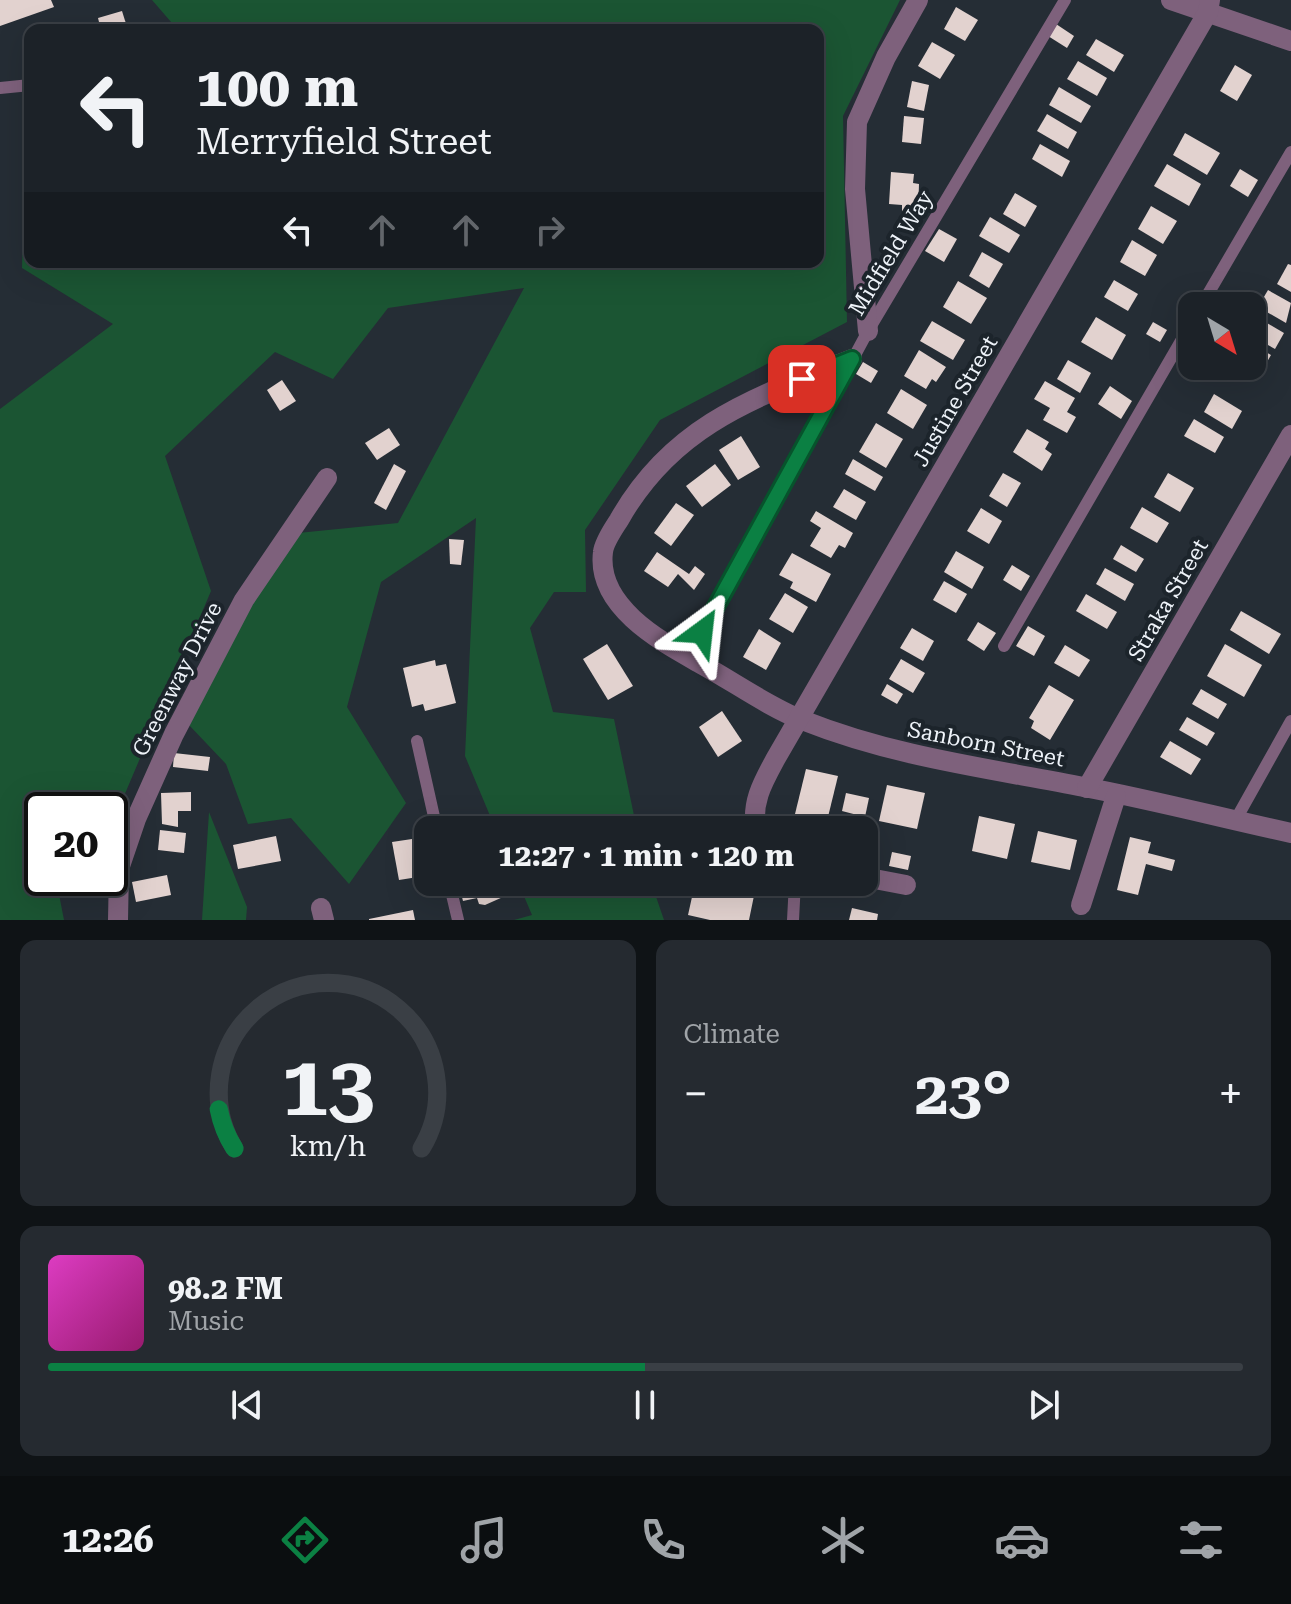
<!DOCTYPE html>
<meta charset="utf-8">
<style>
body{margin:0;font-family:"Roboto Serif",serif;background:#252a30;color:#f1f3f6;height:100vh;display:flex;flex-direction:column;font-size:30px;white-space:nowrap}
*{box-sizing:border-box;margin:0}
p{font-size:26px;color:#a0a4a8}
.icon{flex:none;width:44px;height:44px;fill:none;stroke:currentColor;stroke-width:2;stroke-linecap:round;stroke-linejoin:round}
.map{position:relative;height:920px;overflow:hidden}
.drawer{display:flex;flex-direction:column;gap:20px;padding:20px;background:#0f1316;flex:1}
.drawer>*{flex:none}
.banner{position:absolute;left:24px;top:24px;width:800px;height:244px;border-radius:16px;box-shadow:0 8px 32px #0002,0 0 0 2px #3a3f45;background:#1c2228;color:#f1f3f6;overflow:hidden}
.needle{width:52px;rotate:142deg}
.tools{position:absolute;left:1178px;top:292px;display:grid;gap:16px}
.tools a{display:grid;place-items:center;width:88px;height:88px;border-radius:16px;background:#1c2228;box-shadow:0 8px 32px #0002,0 0 0 2px #3a3f45;font-size:40px}
.speed{position:absolute;left:24px;top:792px;display:flex;gap:16px;font-size:40px;font-weight:700;text-align:center}
.speed>*{display:grid;place-content:center;width:104px;height:104px;border-radius:50%;background:#1c2228;box-shadow:0 8px 32px #0002,0 0 0 2px #3a3f45;line-height:1}
.speed .limit{border:4px solid #111;border-radius:12px;background:#fff;color:#111}
.pin{position:absolute;display:grid;place-items:center;width:68px;height:68px;color:#fff;margin:-34px;border-radius:16px;box-shadow:0 4px 12px #0006}
.me{position:absolute;width:88px;margin:-44px;rotate:30deg;stroke-linejoin:round;filter:drop-shadow(0 0 6px #0008)}
.turn{display:flex;align-items:center;gap:28px;height:168px;padding:0 40px;font-size:36px}
.turn .icon{width:104px;height:104px;stroke-width:2.5}
.turn b{display:block;font-size:56px;line-height:68px}
.lanes{display:flex;align-items:center;height:76px;padding:0 40px;background:#0003;justify-content:center;gap:40px;direction:ltr}
.lanes .off{opacity:.35}
.big{font-size:60px;font-weight:700;line-height:1.1}
.drawer .widget{flex:1;display:flex;flex-direction:column;justify-content:center;gap:12px;min-width:0;padding:0 28px;border-radius:16px;background:#252a30}
.drawer .dial{align-items:center;gap:0}
.dial svg{height:208px;overflow:visible;fill:none;stroke:#3a3f45;stroke-width:7;stroke-linecap:round;text-anchor:middle}
.dial text{fill:#f1f3f6;stroke:none}
.song{display:flex;align-items:center;gap:24px}
.cover{width:96px;height:96px;border-radius:12px;background:linear-gradient(135deg,hsl(310 70% 55%),hsl(320 70% 35%))}
.played{height:8px;border-radius:4px;background:linear-gradient(90deg,#0b8043 50%,#3a3f45 50%)}
.keys{display:flex;justify-content:space-around;direction:ltr}
.heat{display:flex;justify-content:space-between;align-items:center;font-size:44px;direction:ltr}
.drawer .tiles{flex:1;display:grid;gap:20px;grid-template-columns:1fr 1fr}
.widget:last-child{grid-column:span 2}
.trip{position:absolute;left:414px;top:816px;width:464px;height:80px;border-radius:16px;background:#1c2228;box-shadow:0 8px 32px #0002,0 0 0 2px #3a3f45;font-weight:700;line-height:80px;text-align:center}
.dock{display:flex;height:128px;justify-content:space-around;align-items:center;background:#0b0e10;color:#a0a4a8}
.dock .icon{width:56px;height:56px}
.dock .current{color:#0b8043}
.dock b{font-size:36px;color:#f1f3f6}
.map>svg:first-child{display:block}
</style>
<div class="map">
<svg width="1291" height="920" viewBox="0 0 1291 920">
<rect width="100%" height="100%" fill="#252d35"/>
<g fill="#1b5533">
<polygon points="152,0 900,0 843,116 847,322 660,420 585,530 586,592 554,592 530,628 553,712 614,719 637,830 496,830 465,756 476,518 381,582 347,707 406,803 349,884 291,818 248,824 226,764 188,724 288,534 398,523 524,288 388,308 333,379 275,352 165,456 211,591 110,829 110,810 42,810 42,878 80,878 58,889 64,920 0,920 0,409 113,324 22,268 24,191 30,189 30,262 818,262 818,30 178,30"/>
<polygon points="209,812 247,907 246,920 202,920"/>
<polygon points="518,882 651,882 664,920 514,920 532,915"/>
</g>
<g fill="#e2d2cf">
<polygon points="0,0 51,0 54,7 0,26"/>
<polygon points="956,7 978,20 965,41 944,29"/>
<polygon points="122,11 128,30 101,30 98,18"/>
<polygon points="1056,24 1074,36 1067,48 1048,36"/>
<polygon points="1096,39 1124,55 1114,72 1086,55"/>
<polygon points="932,42 955,55 940,79 918,66"/>
<polygon points="1078,61 1107,78 1097,96 1067,79"/>
<polygon points="1235,65 1252,75 1237,101 1220,91"/>
<polygon points="912,81 929,85 924,111 907,107"/>
<polygon points="1059,87 1091,106 1081,123 1049,105"/>
<polygon points="1047,114 1077,132 1068,149 1037,131"/>
<polygon points="904,116 924,118 921,144 902,142"/>
<polygon points="1185,133 1220,153 1207,175 1173,155"/>
<polygon points="1040,144 1070,161 1062,177 1032,159"/>
<polygon points="1167,164 1201,184 1189,206 1154,186"/>
<polygon points="1240,169 1258,180 1248,197 1230,186"/>
<polygon points="891,172 914,174 913,183 919,184 918,213 902,213 902,205 889,204"/>
<polygon points="1015,193 1037,206 1025,227 1003,214"/>
<polygon points="1151,206 1177,221 1163,244 1138,229"/>
<polygon points="990,217 1020,235 1009,253 979,236"/>
<polygon points="939,229 957,239 944,262 925,251"/>
<polygon points="1132,240 1157,255 1145,276 1120,262"/>
<polygon points="982,252 1003,264 989,288 969,276"/>
<polygon points="1288,264 1291,265 1291,292 1277,284"/>
<polygon points="1114,280 1138,294 1128,311 1104,297"/>
<polygon points="958,281 987,298 971,324 943,307"/>
<polygon points="1268,290 1291,303 1286,323 1258,307"/>
<polygon points="1255,316 1284,333 1275,349 1252,336"/>
<polygon points="1096,317 1126,335 1112,360 1081,342"/>
<polygon points="932,321 965,340 953,360 920,341"/>
<polygon points="1153,322 1167,330 1160,342 1146,334"/>
<polygon points="1192,344 1192,366 1205,366 1200,376 1180,365"/>
<polygon points="1252,344 1271,355 1259,376 1243,366 1252,366"/>
<polygon points="919,350 946,367 936,382 932,379 926,389 904,376"/>
<polygon points="1068,360 1091,373 1080,393 1057,379"/>
<polygon points="863,362 878,371 871,383 856,374"/>
<polygon points="282,380 296,401 280,411 267,390"/>
<polygon points="1045,381 1075,398 1067,412 1076,417 1067,433 1043,420 1050,408 1034,399"/>
<polygon points="1110,386 1132,401 1121,419 1098,404"/>
<polygon points="901,389 927,405 913,429 887,413"/>
<polygon points="1214,394 1242,411 1232,429 1204,412"/>
<polygon points="1194,419 1224,437 1215,453 1184,436"/>
<polygon points="876,423 903,439 886,468 859,452"/>
<polygon points="389,428 400,445 377,460 365,443"/>
<polygon points="1027,429 1049,442 1045,449 1052,454 1042,471 1013,452"/>
<polygon points="741,436 760,467 738,480 719,450"/>
<polygon points="853,459 883,477 875,491 845,474"/>
<polygon points="394,464 406,471 386,510 374,503"/>
<polygon points="715,464 731,485 702,507 686,486"/>
<polygon points="1003,473 1021,483 1007,507 989,496"/>
<polygon points="1168,473 1194,488 1180,512 1154,497"/>
<polygon points="844,489 866,502 856,520 833,507"/>
<polygon points="676,503 694,515 671,546 654,533"/>
<polygon points="1142,507 1169,523 1157,543 1130,528"/>
<polygon points="981,508 1002,521 989,544 967,531"/>
<polygon points="816,511 853,533 845,548 839,545 831,558 810,546 821,528 810,521"/>
<polygon points="449,539 464,540 461,565 450,564"/>
<polygon points="1121,545 1144,559 1136,572 1113,559"/>
<polygon points="956,551 984,567 972,589 944,572"/>
<polygon points="657,552 689,574 695,566 705,574 694,590 678,574 668,587 644,571"/>
<polygon points="792,553 831,574 816,602 790,588 793,582 779,575"/>
<polygon points="1012,565 1030,576 1021,591 1003,580"/>
<polygon points="1105,568 1134,584 1125,601 1096,584"/>
<polygon points="944,581 967,594 956,613 933,600"/>
<polygon points="785,593 808,607 793,633 769,619"/>
<polygon points="1086,594 1117,612 1107,629 1076,611"/>
<polygon points="1241,611 1281,634 1269,654 1230,630"/>
<polygon points="978,622 996,633 984,651 967,640"/>
<polygon points="1028,626 1045,636 1034,656 1016,646"/>
<polygon points="912,628 934,641 923,661 900,648"/>
<polygon points="759,629 781,643 766,670 743,657"/>
<polygon points="607,644 633,686 608,700 583,659"/>
<polygon points="1225,644 1262,665 1244,697 1207,676"/>
<polygon points="1065,645 1090,660 1079,677 1054,663"/>
<polygon points="901,659 925,673 913,693 889,679"/>
<polygon points="435,660 436,666 446,664 456,703 425,711 423,704 412,707 403,668"/>
<polygon points="887,684 903,694 897,704 881,695"/>
<polygon points="1049,685 1074,700 1050,740 1031,728 1034,721 1029,718"/>
<polygon points="1201,689 1227,704 1218,719 1192,704"/>
<polygon points="722,711 742,741 718,757 699,727"/>
<polygon points="1187,717 1215,733 1207,746 1179,730"/>
<polygon points="1170,741 1201,759 1191,775 1160,757"/>
<polygon points="174,753 210,757 208,771 173,767"/>
<polygon points="806,769 838,776 827,821 795,814"/>
<polygon points="887,785 925,793 917,829 879,821"/>
<polygon points="191,792 191,811 178,811 178,827 162,824 161,793"/>
<polygon points="846,793 869,798 865,817 842,811"/>
<polygon points="979,816 1015,824 1007,859 972,851"/>
<polygon points="160,830 186,833 184,853 158,850"/>
<polygon points="1038,831 1077,840 1070,870 1031,862"/>
<polygon points="276,836 281,861 238,869 233,845"/>
<polygon points="1130,837 1151,842 1148,853 1175,860 1172,871 1146,864 1138,895 1117,890"/>
<polygon points="412,839 418,877 399,880 392,842"/>
<polygon points="892,852 911,856 908,870 889,866"/>
<polygon points="167,875 171,895 136,902 132,882"/>
<polygon points="458,882 510,882 503,897 485,905 479,904 477,898 463,901"/>
<polygon points="712,882 756,886 749,920 710,920 688,915 694,888 710,891"/>
<polygon points="852,908 878,914 877,920 849,920"/>
<polygon points="413,910 415,920 369,920 369,919"/>
</g>
<g fill="none" stroke-linecap="round" stroke-linejoin="round">
<g stroke="#7e617c" stroke-width="12">
<polyline points="0,88 30,85"/>
<polyline points="1201,306 1291,152"/>
<polyline points="1004,646 1192,322"/>
<polyline points="688,656 771,511 868,331 1065,0"/>
<polyline points="417,741 437,830"/>
<polyline points="1235,821 1291,721"/>
<polyline points="449,882 458,920"/>
<polyline points="793,920 795,882"/>
</g>
<g stroke="#7e617c" stroke-width="20">
<polyline points="1171,0 1291,41"/>
<polyline points="868,331 855,189 857,122 886,57 918,0"/>
<path d="M852 359C756 397 673 424 619 520 614 528 604 542 603 552 596 607 662 642 701 664 734 682 767 706 802 720 895 757 987 768 1084 787 1153 800 1222 818 1291 833"/>
<polyline points="1087,788 1291,435"/>
<path d="M756 830C751 802 763 782 776 758L1208 12 1210 0"/>
<polyline points="864,877 906,885"/>
<polyline points="1081,905 1116,796"/>
<polyline points="321,908 324,920"/>
<polyline points="118,920 119,869 136,819 174,734 244,600 327,478"/>
</g>
</g>
<g fill="none" stroke-linecap="round" stroke-linejoin="round">
<defs>
<polyline id="route" points="702,632 852,359 802,379"/>
</defs>
<use href="#route" stroke="#07532c" stroke-width="20"/>
<use href="#route" stroke="#0b8043" stroke-width="14"/>
</g>
<g text-anchor="middle" dominant-baseline="central" stroke-width="8" stroke-linejoin="round" paint-order="stroke">
<g font-size="22" fill="#eef3f9" stroke="#1c242b">
<text transform="translate(891 253) rotate(-59)">Midfield Way</text>
<text transform="translate(955 401) rotate(-60)">Justine Street</text>
<text transform="translate(1168 600) rotate(-60)">Straka Street</text>
<text transform="translate(177 679) rotate(-63)">Greenway Drive</text>
<text transform="translate(986 744) rotate(11)">Sanborn Street</text>
</g>
</g>
</svg>
<div class="tools">
<a><svg class="needle" viewBox="-14 -14 28 28"><path d="M0-13l5 13h-10z" fill="#e53935"/><path d="M0 13l5-13h-10z" fill="#a0a4a8"/></svg></a>
</div>
<div class="speed"><div class="limit">20</div></div>
<div class="pin" style="left:802px;top:379px;background:#d93025"><svg class="icon" aria-label="arrive" viewBox="0 0 24 24"><path d="M6 21V4h12l-3 4 3 4H6"/></svg></div>
<svg class="me" style="left:702px;top:632px" viewBox="-20 -20 40 40"><path d="M0-17L14 15 0 8-14 15z" fill="#0b8043" stroke="#fff" stroke-width="4"/></svg>
<div class="trip">12:27 · 1 min · 120 m</div>
<div class="banner">
<div class="turn"><svg class="icon" aria-label="left" viewBox="0 0 24 24"><path d="M17 20v-9H6M10 6l-5 5 5 5"/></svg><div><b>100 m</b>Merryfield Street</div></div>
<div class="lanes"><svg class="icon" aria-label="left" viewBox="0 0 24 24"><path d="M17 20v-9H6M10 6l-5 5 5 5"/></svg><svg class="icon off" aria-label="ahead" viewBox="0 0 24 24"><path d="M12 20V5M6 11l6-6 6 6"/></svg><svg class="icon off" aria-label="ahead" viewBox="0 0 24 24"><path d="M12 20V5M6 11l6-6 6 6"/></svg><svg class="icon off" aria-label="right" viewBox="0 0 24 24"><path d="M7 20v-9h11M14 6l5 5-5 5"/></svg></div>
</div>
</div>
<section class="drawer">
<div class="tiles">
<div class="widget dial"><svg viewBox="0 0 100 80">
<path d="M14 69A42 42 0 1 1 86 69"/>
<path d="M14 69A42 42 0 0 1 8 54" stroke="#0b8043"/>
<text x="50" y="56" font-size="32" font-weight="700">13</text>
<text x="50" y="72" font-size="11">km/h</text>
</svg></div>
<div class="widget"><p>Climate</p>
<div class="heat"><a>−</a><b class="big">23°</b><a>+</a></div>
</div>
<div class="widget">
<div class="song"><i class="cover"></i><div><b>98.2 FM</b><p>Music</p></div></div>
<div class="played"></div>
<div class="keys"><svg class="icon" aria-label="previous" viewBox="0 0 24 24"><path d="M18 5L8 12l10 7zM5 5v14"/></svg><svg class="icon" aria-label="pause" viewBox="0 0 24 24"><path d="M8 5v14M16 5v14"/></svg><svg class="icon" aria-label="next" viewBox="0 0 24 24"><path d="M6 5l10 7-10 7zM19 5v14"/></svg></div>
</div>
</div>
</section>
<nav class="dock">
<b>12:26</b>
<svg class="icon current" aria-label="directions" viewBox="0 0 24 24"><path d="M12 3l9 9-9 9-9-9zM9 14v-3h6M13 9l2 2-2 2"/></svg>
<svg class="icon" aria-label="music" viewBox="0 0 24 24"><path d="M9 18V5l10-2v13"/><circle cx="6" cy="18" r="3"/><circle cx="16" cy="16" r="3"/></svg>
<svg class="icon" aria-label="phone" viewBox="0 0 24 24"><path d="M5 4h4l2 5-3 2q2 4 5 5l2-3 5 2v4C11 20 4 13 5 4z"/></svg>
<svg class="icon" aria-label="climate" viewBox="0 0 24 24"><path d="M12 3v18M4 7l16 10M4 17L20 7"/></svg>
<svg class="icon" aria-label="car" viewBox="0 0 24 24"><path d="M5 17H2v-5l4-1 3-4h7l3 4 3 1v5h-3M9 17h6M6 11h13"/><circle cx="7" cy="17" r="2"/><circle cx="17" cy="17" r="2"/></svg>
<svg class="icon" aria-label="filters" viewBox="0 0 24 24"><path d="M4 7h16M4 17h16"/><circle cx="9" cy="7" r="2"/><circle cx="15" cy="17" r="2"/></svg>
</nav>
